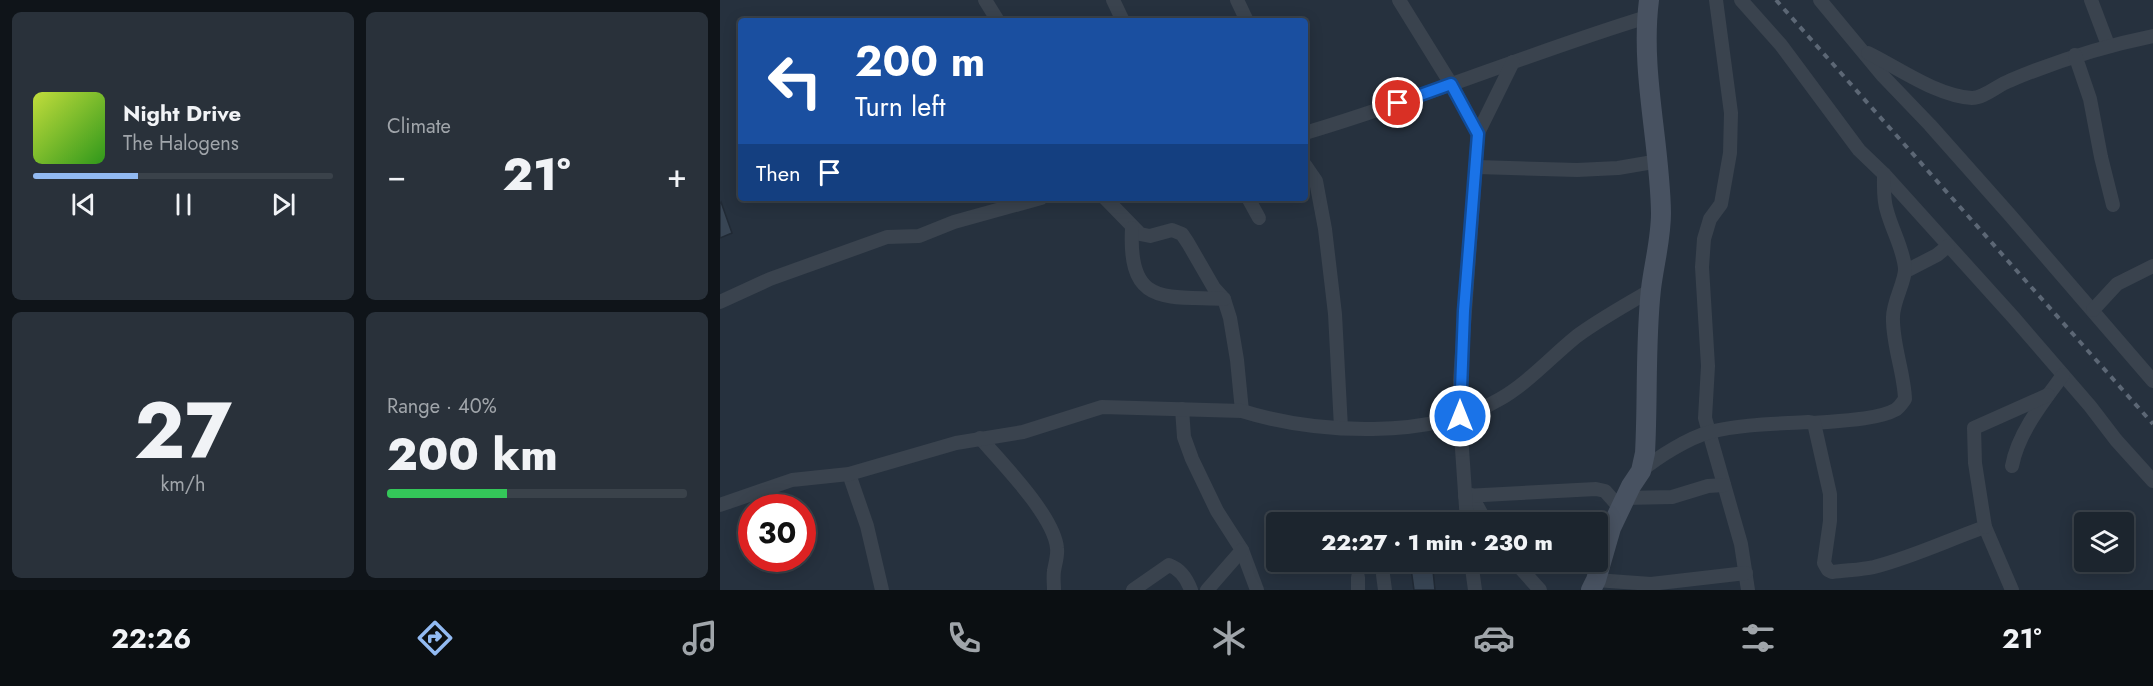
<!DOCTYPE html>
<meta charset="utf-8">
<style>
body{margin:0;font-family:Jost,sans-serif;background:#29313a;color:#f1f3f6;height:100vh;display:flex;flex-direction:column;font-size:22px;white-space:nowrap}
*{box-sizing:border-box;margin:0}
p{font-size:20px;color:#a0a5aa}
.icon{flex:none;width:33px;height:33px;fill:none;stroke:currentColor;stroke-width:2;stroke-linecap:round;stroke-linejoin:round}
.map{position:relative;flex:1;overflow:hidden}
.details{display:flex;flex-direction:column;gap:12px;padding:12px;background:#0f1419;width:720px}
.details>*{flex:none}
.banner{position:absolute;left:18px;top:18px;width:570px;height:183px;border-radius:6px;box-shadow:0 3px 15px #0003,0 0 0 2px #3a424a;background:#1a4fa0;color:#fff;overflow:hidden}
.tools{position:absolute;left:1354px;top:512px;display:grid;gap:12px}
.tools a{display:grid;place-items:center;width:60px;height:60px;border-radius:6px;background:#1c252e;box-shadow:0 3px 15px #0003,0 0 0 2px #3a424a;font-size:30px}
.speed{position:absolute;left:18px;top:494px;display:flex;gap:12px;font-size:30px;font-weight:700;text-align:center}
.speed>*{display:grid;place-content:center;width:78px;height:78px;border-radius:50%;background:#1c252e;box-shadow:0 3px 15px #0003,0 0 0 2px #3a424a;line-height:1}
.speed .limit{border:9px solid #d22;background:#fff;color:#111}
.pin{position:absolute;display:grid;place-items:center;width:51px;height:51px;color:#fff;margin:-26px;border:3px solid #fff;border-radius:50%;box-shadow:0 2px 6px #0007}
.me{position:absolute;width:66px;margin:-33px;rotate:0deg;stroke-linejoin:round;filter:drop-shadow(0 0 4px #0008)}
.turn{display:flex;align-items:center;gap:21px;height:126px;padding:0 18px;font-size:27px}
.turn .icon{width:78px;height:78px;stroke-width:2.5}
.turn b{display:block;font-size:42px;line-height:51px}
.then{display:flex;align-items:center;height:57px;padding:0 18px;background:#0003;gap:12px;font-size:22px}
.big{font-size:45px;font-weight:800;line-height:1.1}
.details .widget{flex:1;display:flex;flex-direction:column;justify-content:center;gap:9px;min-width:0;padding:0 21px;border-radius:9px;background:#29313a}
.details .dial{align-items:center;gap:0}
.dial b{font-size:78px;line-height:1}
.song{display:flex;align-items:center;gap:18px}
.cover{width:72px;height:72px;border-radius:9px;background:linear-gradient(135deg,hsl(70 70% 55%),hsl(110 70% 35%))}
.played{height:6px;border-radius:3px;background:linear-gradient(90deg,#92baf2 35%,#3a424a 35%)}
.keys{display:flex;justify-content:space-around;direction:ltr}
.heat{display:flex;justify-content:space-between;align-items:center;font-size:33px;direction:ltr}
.charge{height:9px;border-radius:4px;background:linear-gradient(90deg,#34c759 40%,#3a424a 0)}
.details .tiles{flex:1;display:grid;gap:12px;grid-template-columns:repeat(2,1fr)}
.trip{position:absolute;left:546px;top:512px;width:342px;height:60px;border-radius:6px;background:#1c252e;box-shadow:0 3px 15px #0003,0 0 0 2px #3a424a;font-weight:800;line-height:60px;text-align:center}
.dock{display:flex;height:96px;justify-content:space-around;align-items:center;background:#0b0f12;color:#a0a5aa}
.dock .icon{width:42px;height:42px}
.dock .on{color:#92baf2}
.dock b{font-size:27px;color:#f1f3f6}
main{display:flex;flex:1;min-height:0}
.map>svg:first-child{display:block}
</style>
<main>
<section class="details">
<div class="tiles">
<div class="widget">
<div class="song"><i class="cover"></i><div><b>Night Drive</b><p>The Halogens</p></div></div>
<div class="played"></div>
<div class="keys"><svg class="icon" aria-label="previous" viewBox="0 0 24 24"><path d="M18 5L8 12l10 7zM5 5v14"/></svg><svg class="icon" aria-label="pause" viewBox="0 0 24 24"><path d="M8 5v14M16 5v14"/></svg><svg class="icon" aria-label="next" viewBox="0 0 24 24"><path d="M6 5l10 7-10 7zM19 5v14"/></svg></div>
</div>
<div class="widget"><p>Climate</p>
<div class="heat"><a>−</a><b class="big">21°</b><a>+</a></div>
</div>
<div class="widget dial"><b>27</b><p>km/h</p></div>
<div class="widget"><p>Range · 40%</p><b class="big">200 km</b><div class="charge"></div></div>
</div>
</section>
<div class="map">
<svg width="1433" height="590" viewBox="0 0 1433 590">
<rect width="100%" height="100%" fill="#26313e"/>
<g fill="#384554" stroke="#212a35" stroke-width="1.5">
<polygon points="1,202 12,233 0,238 0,203"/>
<polygon points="690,561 712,561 715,590 694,590"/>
</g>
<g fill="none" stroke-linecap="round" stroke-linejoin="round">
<g stroke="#3a434e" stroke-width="14">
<polyline points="265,0 278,21"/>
<polyline points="393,0 403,21"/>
<polyline points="517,0 527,21"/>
<polyline points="679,0 731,84 758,133"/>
<polyline points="996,0 1011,113 1010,153 1001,204 990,219 984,239 982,267 988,366 985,418 1021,544 1028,590"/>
<polyline points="1021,0 1061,45 1139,150 1164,174 1294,318 1370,406 1396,440 1433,481"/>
<polyline points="1100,0 1163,76 1210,125 1289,214 1433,381"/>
<polyline points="1371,0 1388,45"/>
<path d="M1148 53C1179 68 1217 96 1252 98 1264 98 1278 85 1289 81 1336 61 1383 46 1433 36"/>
<polyline points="1355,55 1370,99 1381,157 1393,205"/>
<path d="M585 133C701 99 812 52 927 17"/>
<polyline points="585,165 596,181 605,229 615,314 621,428"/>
<polyline points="757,167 857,170 898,168 939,161"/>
<polyline points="385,198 420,234 430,236 452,230 462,234 468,243 494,288 504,299 510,318 517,360 522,411"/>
<polyline points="528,198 539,218"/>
<path d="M412 228C408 306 443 296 504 299"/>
<polyline points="1186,271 1217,255 1228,246"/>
<polyline points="0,302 50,279 167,237 199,236 234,222 321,198"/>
<polyline points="1373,310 1397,284 1433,266"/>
<polyline points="462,409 464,437 472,459 497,511 522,550 537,590"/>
<path d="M1094 423C1116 421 1157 420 1175 410 1179 408 1182 403 1185 399 1184 372 1172 343 1173 317 1173 301 1186 280 1185 268 1183 248 1172 230 1167 211 1163 200 1164 186 1164 174"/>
<path d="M260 438C282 463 334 516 337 548 338 556 335 564 334 571 333 577 334 584 334 590"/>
<path d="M1292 466C1298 433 1323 402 1343 375"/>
<path d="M921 471C938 457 968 438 990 432 1022 424 1055 424 1088 422L1094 423 1110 494V521L1104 563 1108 570 1112 572C1126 570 1141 570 1154 567 1193 557 1228 540 1265 527L1292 590"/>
<polyline points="129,474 147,526 162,590"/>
<polyline points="751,495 766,522"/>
<polyline points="745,496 876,489 885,491 900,508"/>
<polyline points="905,498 952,497 988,486 1004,485"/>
<path d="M0 505 72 480 129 474 236 443 303 432 382 407 522 411C596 434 711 440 780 399 808 383 832 356 857 336 880 319 906 305 931 290"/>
<polyline points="747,522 741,434 740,380 758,133 793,62"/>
<polyline points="1265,527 1255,463 1254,428 1328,395"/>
<polyline points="751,561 755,590"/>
<polyline points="794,561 820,590"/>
<polyline points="663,575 665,590"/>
<polyline points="638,577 638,590"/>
<polyline points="876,580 931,584 1026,573"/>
<path d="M413 590 449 565C460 569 467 579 471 590"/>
<polyline points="487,590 522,550"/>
</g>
<path stroke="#485261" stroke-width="20" d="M871 590 876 580 891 528 911 486 921 471 925 453C928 399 925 343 931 289 934 264 941 239 941 213 940 142 920 71 929 0"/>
<polyline stroke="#5c6775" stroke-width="4" stroke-dasharray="6 6" stroke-linecap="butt" points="1056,0 1433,424"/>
</g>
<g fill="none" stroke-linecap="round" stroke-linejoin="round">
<defs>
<polyline id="route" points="678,103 731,84 758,134 744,311 740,416"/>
</defs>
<use href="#route" stroke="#114b97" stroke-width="15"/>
<use href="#route" stroke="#1a73e8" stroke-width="10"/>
</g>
</svg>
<div class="tools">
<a><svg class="icon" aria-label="layers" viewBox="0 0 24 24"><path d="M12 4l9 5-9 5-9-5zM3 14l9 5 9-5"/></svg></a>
</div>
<div class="speed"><div class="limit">30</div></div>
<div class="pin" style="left:678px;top:103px;background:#d93025"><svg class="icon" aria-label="arrive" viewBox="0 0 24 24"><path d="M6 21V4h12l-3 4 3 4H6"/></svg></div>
<svg class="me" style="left:740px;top:416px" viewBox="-20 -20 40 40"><circle r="17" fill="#1a73e8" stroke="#fff" stroke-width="3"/><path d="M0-11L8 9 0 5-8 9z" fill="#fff"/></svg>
<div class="trip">22:27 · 1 min · 230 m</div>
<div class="banner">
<div class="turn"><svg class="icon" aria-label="left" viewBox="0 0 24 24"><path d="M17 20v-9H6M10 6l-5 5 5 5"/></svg><div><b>200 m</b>Turn left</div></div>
<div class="then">Then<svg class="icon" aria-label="arrive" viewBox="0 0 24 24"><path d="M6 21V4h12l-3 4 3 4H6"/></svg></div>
</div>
</div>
</main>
<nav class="dock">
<b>22:26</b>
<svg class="icon on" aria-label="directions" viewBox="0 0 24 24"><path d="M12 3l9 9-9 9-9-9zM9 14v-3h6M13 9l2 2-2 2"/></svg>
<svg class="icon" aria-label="music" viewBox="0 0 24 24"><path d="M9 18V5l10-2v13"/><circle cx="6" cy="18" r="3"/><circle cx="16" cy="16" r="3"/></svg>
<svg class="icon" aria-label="phone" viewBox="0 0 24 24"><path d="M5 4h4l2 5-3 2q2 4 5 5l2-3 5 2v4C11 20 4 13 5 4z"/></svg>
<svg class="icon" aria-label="climate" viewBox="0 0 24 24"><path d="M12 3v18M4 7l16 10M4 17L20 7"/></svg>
<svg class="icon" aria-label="car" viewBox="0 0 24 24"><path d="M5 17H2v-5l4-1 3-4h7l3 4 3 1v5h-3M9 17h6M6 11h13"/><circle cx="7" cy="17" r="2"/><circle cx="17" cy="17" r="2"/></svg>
<svg class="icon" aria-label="filters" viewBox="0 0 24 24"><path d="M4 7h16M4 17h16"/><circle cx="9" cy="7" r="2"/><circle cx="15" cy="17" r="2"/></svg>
<b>21°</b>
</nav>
